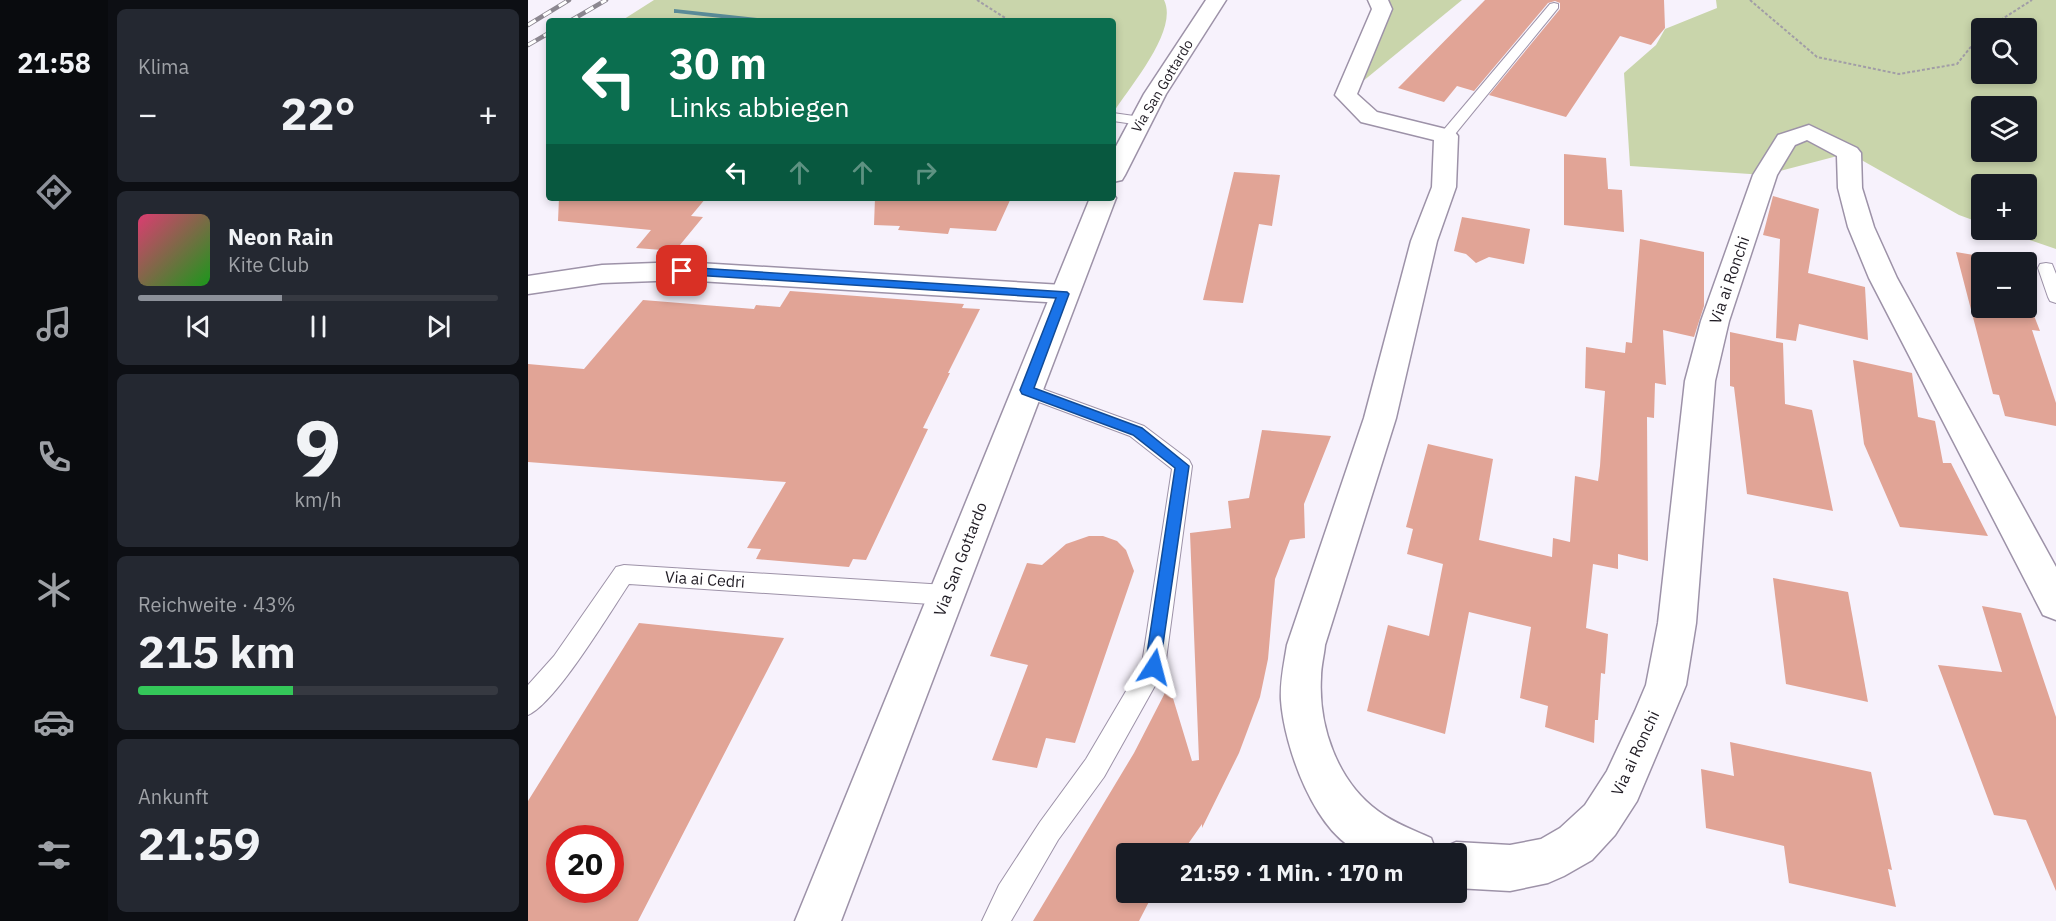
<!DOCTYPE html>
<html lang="de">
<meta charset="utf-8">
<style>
body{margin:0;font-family:"IBM Plex Sans",sans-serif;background:#242831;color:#f1f3f6;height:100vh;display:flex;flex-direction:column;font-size:22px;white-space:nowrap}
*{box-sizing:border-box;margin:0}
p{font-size:20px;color:#9ea1a6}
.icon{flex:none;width:33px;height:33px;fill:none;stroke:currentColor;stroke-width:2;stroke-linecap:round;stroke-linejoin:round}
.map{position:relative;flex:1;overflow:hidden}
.details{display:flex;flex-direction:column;gap:9px;padding:9px;background:#0d0f14;width:420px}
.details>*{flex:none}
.hud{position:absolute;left:18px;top:18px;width:570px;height:183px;border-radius:6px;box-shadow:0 3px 9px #0003;background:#0b6e4f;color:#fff;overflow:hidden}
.controls{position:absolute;left:1443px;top:18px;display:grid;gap:12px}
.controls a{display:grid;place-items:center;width:66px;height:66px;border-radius:6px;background:#171b24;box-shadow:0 3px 9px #0003;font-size:30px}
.speed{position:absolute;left:18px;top:825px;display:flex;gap:12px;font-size:30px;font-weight:700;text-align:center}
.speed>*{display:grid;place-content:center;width:78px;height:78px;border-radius:50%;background:#171b24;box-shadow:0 3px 9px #0003;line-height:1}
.speed .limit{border:9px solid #d22;background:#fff;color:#111}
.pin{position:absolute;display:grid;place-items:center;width:51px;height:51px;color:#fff;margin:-26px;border-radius:12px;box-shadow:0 3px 9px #0006}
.me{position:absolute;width:66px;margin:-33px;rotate:9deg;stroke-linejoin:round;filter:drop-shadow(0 0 4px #0008)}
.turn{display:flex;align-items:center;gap:21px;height:126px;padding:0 24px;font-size:27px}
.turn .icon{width:78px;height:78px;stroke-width:2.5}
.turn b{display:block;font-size:42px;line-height:51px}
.lanes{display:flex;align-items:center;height:57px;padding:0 24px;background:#0003;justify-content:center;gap:30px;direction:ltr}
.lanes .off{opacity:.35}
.big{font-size:45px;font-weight:700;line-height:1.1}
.details .card{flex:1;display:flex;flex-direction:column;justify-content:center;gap:9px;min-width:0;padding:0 21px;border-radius:9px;background:#242831}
.details .dial{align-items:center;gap:0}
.dial b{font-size:78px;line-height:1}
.song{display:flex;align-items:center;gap:18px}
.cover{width:72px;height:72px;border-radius:9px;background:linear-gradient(135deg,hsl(340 70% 55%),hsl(120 70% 35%))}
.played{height:6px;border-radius:3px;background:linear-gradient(90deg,#8c9099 40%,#363941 40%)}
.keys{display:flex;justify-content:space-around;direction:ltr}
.heat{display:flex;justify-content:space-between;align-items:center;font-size:33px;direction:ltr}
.charge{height:9px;border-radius:4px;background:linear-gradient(90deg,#34c759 43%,#363941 0)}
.trip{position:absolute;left:588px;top:843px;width:351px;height:60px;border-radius:6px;background:#171b24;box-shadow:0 3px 9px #0003;font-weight:700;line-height:60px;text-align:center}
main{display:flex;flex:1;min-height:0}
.menu{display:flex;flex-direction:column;width:108px;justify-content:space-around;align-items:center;background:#090b0e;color:#9ea1a6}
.menu .icon{width:42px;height:42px}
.menu .current{color:#8c9099}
.menu b{font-size:27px;color:#f1f3f6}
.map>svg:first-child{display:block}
</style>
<main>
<nav class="menu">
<b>21:58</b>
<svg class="icon current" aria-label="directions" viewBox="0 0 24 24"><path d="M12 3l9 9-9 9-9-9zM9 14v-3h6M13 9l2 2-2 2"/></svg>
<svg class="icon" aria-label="music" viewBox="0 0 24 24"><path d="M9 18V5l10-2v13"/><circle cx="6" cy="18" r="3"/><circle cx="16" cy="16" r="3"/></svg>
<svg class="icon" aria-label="phone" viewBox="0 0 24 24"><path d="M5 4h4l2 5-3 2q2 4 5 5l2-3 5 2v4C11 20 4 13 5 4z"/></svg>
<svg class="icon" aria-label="climate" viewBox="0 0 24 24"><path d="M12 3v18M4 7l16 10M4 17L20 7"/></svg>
<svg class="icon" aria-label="car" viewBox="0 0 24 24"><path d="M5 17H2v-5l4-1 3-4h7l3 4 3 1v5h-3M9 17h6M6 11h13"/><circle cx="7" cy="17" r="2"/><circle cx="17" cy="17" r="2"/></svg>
<svg class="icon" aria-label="filters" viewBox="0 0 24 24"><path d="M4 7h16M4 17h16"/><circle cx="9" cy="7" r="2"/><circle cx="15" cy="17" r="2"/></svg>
</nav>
<section class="details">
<div class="card"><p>Klima</p>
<div class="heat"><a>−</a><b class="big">22°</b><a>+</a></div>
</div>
<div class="card">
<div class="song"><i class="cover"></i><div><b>Neon Rain</b><p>Kite Club</p></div></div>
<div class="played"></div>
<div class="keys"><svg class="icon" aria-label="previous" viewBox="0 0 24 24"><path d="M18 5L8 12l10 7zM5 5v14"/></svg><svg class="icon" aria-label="pause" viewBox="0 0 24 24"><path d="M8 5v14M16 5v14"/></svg><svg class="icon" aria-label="next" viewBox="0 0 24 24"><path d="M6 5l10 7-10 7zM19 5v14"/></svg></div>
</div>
<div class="card dial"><b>9</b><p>km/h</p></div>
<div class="card"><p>Reichweite · 43%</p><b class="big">215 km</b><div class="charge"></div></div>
<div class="card"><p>Ankunft</p><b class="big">21:59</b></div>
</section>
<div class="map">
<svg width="1528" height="921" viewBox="0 0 1528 921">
<rect width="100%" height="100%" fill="#f7f2fc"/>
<g fill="#c9d5ab" fill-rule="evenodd">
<path d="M126 0H636C651 30 602 86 585 113V21H93Z"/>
<polygon points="862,0 934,0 818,95 854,9"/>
<path d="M1188 0H1528V249L1472 230H1498V184H1454L1453 223 1431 215 1321 153 1237 175 1102 166 1096 73 1128 45 1137 29 1189 8ZM1454 28H1498V74H1454ZM1454 106H1498V152H1454Z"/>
</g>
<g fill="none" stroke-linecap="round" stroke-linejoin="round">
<polygon fill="#5a8b98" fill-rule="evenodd" points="146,9 239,19 243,21 220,21 149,13 146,13"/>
</g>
<g fill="#e1a496" fill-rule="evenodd">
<polygon points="957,0 1136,0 1137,28 1123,45 1092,36 1038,117 961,95 1032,9 1032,3 1027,1 1020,3 946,91 929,86 916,102 870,88"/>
<polygon points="1036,154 1078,158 1080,189 1094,190 1096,232 1036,225"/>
<polygon points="706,172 752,175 744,226 731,224 715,303 675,300"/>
<polygon points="1245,196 1291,209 1280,273 1337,287 1340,340 1271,324 1268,341 1248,338 1252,239 1235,235"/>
<polygon points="31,198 178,198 163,216 175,217 147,251 108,248 123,230 30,221"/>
<polygon points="347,198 483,198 468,231 422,228 420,234 370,230 372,226 346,225"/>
<polygon points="934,217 1002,229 996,264 961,257 948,263 938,254 926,251"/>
<polygon points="1112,239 1176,252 1176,306 1166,337 1135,330 1138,385 1127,383 1126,418 1119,417 1120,561 1090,554 1090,569 1065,564 1058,628 1080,634 1077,674 1073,673 1070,720 1067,720 1066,743 1017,727 1020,706 992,698 1003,627 941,612 917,734 839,711 860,625 901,636 915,564 879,554 885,529 878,527 900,444 965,459 951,540 1024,557 1025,538 1042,542 1047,476 1070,481 1072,466 1077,391 1057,388 1058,347 1097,353 1098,342 1104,343"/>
<polygon points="1428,252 1487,262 1454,262 1454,308 1498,308 1498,295 1512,331 1504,330 1528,403 1528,426 1477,416 1471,395 1465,394"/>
<polygon points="262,291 436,304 434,308 452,309 420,373 422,373 395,428 400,429 338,560 325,559 321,567 228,559 233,549 219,548 258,482 0,462 0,364 56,369 115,300 226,309 228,305 252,307"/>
<polygon points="1202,332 1255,343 1257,404 1284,410 1305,511 1219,494 1206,387 1202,386"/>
<polygon points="1325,360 1384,373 1390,417 1407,421 1415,463 1423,463 1460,536 1372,527 1336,444"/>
<polygon points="734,430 803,436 776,504 777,538 762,540 747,579 740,659 732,697 711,753 674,828 674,824 653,854 598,854 598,892 626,892 611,921 505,921 606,753 641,685 664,761 671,760 662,533 703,528 700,501 721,498"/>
<polygon points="561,536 575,536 589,541 598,550 606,571 547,743 518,738 509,768 464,760 500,665 462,656 499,563 514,565 538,544"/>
<polygon points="1245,578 1320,592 1340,702 1258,684"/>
<polygon points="1454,606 1493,613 1528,717 1528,891 1498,820 1466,815 1410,665 1474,672"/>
<path d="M111 623 256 638 110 921H0V801ZM32 838H82V890H32Z"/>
<polygon points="1202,742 1343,772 1364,870 1360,869 1368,907 1261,883 1256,846 1178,828 1173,769 1206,776"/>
</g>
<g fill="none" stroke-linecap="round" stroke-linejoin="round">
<defs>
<g id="service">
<polygon points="1026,3 1030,4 1030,8 923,139 913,139 911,136 913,133 1022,4"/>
<polygon points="585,113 613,117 620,121 613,125 585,121"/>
<polygon points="1518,263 1524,264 1528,274 1528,303 1522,301 1520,297 1510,268 1512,264"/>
<polygon points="498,383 616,426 661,460 664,466 637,667 633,675 576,777 530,840 483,921 454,921 471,885 512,822 558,759 614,664 644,469 602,436 492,395 489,390 492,385"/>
<path d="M96 565 418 585 426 588 429 595 426 602 418 605 101 584C82 612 28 703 0 715V685L26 656 88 567Z"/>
</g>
<g id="minor">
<path d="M840 0H860L864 9 829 94 849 112 926 131 930 136 928 187 909 241 868 418 797 645C796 656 793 666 793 677 790 726 809 781 850 811 866 823 885 830 903 838L909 854C892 854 849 858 835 853 787 836 756 746 753 700 752 681 756 664 759 645L836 418 883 241 904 187 906 140 833 122 807 95 844 9Z"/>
<polygon points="1281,125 1329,148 1333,153 1334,188 1346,227 1369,278 1528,567 1528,620 1515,615 1341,278 1320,227 1310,188 1309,156 1279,140 1267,145 1249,175 1201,321 1187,381 1168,623 1158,685 1109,801 1087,835 1064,860 1036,876 1020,883 982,891 928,888 928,854 910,854 912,849 928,842 982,845 1013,839 1032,828 1057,805 1079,771 1107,711 1118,685 1130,623 1157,381 1173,321 1225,175 1250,135"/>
<polygon points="154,262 535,285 545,287 549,294 545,301 535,303 154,280 74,283 0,294 0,276 74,265"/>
</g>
<g id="primary">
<polygon points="678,0 698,0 638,94 597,175 594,180 585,182 585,152 616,94"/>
<polygon points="585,194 588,198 313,921 267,921 562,198 585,198"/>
</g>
</defs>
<use href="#service" stroke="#9d92a8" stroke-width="2"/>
<use href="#minor" stroke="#9d92a8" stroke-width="3"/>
<use href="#primary" stroke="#9d92a8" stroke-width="3"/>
<g stroke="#a19da6" stroke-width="2" stroke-dasharray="3 2" stroke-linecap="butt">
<polyline points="449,0 482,21"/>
<polyline points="1222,0 1289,57 1371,74 1429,64 1454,33"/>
<polyline points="1460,28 1504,0"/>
</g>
<use href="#service" fill="#fff" fill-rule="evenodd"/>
<use href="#minor" fill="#fff" fill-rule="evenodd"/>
<use href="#primary" fill="#fff" fill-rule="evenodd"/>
<defs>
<g id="rail">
<polyline points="42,21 78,0"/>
<polyline points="0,25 41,0"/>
<polyline points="0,45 21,33"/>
</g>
</defs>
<use href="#rail" stroke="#8c8790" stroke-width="4.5"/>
<use href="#rail" stroke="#fff" stroke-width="3" stroke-dasharray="9" stroke-linecap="butt"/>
</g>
<polygon fill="#1a73e8" stroke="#114b97" stroke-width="1.5" points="154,267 539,292 541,294 506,388 614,428 661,466 631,672 626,674 620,672 617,667 647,468 605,435 494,394 492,390 528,298 150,274 150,268"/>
<g text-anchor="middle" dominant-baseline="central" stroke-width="4.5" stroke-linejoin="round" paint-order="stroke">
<g font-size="14" fill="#201c24" stroke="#fff">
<text transform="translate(634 86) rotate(-59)">Via San Gottardo</text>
</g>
<g font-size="16" fill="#201c24" stroke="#fff">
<text transform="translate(1201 280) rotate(-71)">Via ai Ronchi</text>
<text transform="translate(432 559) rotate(-69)">Via San Gottardo</text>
<text transform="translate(177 579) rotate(4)">Via ai Cedri</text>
<text transform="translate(1107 753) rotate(-65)">Via ai Ronchi</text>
</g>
</g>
</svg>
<div class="controls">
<a><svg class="icon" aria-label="search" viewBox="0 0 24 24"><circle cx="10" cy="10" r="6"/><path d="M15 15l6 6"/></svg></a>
<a><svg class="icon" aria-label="layers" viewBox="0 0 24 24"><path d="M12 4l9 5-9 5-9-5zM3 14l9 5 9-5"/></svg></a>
<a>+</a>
<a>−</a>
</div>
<div class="speed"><div class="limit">20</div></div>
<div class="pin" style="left:154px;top:271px;background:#d93025"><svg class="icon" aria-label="arrive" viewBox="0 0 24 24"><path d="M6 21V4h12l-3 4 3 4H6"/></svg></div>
<svg class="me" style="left:626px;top:667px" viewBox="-20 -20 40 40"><path d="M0-17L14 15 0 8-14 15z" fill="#1a73e8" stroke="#fff" stroke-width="4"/></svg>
<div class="trip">21:59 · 1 Min. · 170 m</div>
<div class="hud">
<div class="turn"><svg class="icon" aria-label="left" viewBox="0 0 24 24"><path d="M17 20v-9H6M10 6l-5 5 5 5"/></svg><div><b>30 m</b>Links abbiegen</div></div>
<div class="lanes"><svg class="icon" aria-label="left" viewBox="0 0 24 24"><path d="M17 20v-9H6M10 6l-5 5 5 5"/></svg><svg class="icon off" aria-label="ahead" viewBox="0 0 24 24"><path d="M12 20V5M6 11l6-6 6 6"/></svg><svg class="icon off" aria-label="ahead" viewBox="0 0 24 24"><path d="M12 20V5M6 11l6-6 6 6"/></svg><svg class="icon off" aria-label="right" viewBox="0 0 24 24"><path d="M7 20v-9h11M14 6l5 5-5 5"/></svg></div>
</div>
</div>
</main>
